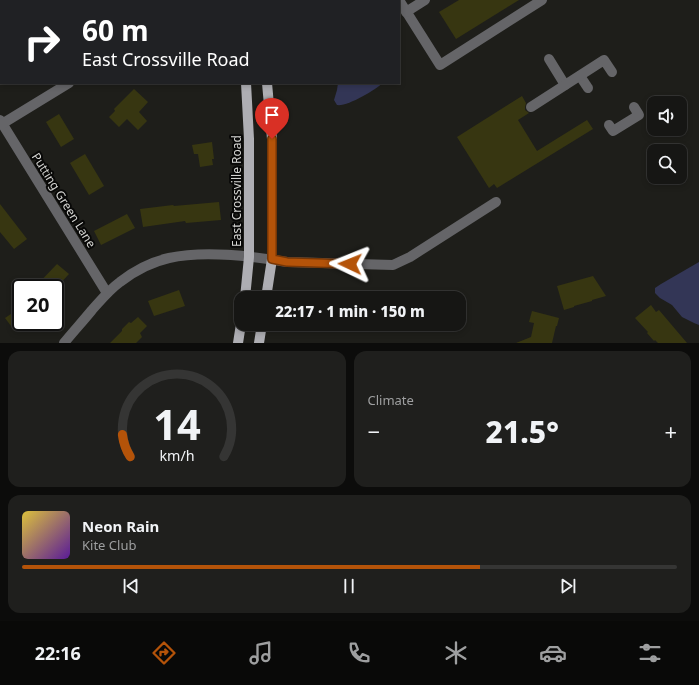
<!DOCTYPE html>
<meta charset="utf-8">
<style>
body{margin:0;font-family:"Noto Sans",sans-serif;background:#1f1f1d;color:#f1f3f6;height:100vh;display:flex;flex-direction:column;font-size:15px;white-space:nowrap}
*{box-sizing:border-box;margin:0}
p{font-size:13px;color:#9e9fa0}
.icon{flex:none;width:22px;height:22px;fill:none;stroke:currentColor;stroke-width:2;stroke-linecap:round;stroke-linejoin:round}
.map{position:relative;height:343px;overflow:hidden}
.panel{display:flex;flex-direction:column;gap:8px;padding:8px;background:#0c0c0b;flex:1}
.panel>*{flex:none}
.top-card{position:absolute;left:0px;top:0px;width:400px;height:84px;box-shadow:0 2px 6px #0003,0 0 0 1px #353534;background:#202124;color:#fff;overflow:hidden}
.fabs{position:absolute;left:647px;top:96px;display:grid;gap:8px}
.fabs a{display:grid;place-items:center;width:40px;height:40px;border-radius:8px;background:#161614;box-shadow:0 2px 6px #0003,0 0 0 1px #353534;font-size:20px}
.speed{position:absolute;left:12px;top:279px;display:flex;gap:8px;font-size:20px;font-weight:700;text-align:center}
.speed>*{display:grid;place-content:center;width:52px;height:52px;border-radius:50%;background:#161614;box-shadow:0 2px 6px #0003,0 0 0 1px #353534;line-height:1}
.speed .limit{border:2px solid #111;border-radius:6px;background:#fff;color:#111}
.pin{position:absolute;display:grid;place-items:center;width:34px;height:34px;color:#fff;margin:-41px -17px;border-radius:50% 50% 50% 0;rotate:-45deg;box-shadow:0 0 4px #0007}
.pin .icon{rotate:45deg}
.me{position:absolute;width:44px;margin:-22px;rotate:272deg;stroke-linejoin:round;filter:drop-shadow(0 0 3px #0008)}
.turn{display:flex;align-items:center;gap:14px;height:84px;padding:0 16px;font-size:18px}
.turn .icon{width:52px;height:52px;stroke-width:2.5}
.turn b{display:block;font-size:28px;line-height:34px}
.big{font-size:30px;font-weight:800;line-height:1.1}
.panel .card{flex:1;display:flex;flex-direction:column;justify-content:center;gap:6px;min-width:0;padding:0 14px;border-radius:12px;background:#1f1f1d}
.panel .dial{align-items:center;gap:0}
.dial svg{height:104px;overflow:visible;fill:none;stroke:#353534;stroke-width:7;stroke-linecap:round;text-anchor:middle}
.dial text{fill:#f1f3f6;stroke:none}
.song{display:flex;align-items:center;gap:12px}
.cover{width:48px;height:48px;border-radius:6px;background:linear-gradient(135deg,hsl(50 70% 55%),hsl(270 70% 35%))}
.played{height:4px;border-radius:2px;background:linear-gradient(90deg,#b45309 70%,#353534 70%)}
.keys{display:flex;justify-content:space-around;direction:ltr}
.heat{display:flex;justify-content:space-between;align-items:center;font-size:22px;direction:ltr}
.panel .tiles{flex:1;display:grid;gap:8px;grid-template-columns:1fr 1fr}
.card:last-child{grid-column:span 2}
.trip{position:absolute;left:234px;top:291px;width:232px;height:40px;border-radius:12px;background:#161614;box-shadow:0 2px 6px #0003,0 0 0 1px #353534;font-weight:800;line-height:40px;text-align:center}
.tab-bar{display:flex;height:64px;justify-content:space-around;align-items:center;background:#090908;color:#9e9fa0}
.tab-bar .icon{width:28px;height:28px}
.tab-bar .selected{color:#b45309}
.tab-bar b{font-size:18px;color:#f1f3f6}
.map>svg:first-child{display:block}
</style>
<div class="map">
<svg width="699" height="343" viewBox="0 0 699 343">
<rect width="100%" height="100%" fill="#1e1e1a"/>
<g fill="#333656">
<path d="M338 83H383C375 90 347 107 337 105L334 100 337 90Z"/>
<polygon points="699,262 699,325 694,323 682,317 672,305 660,298 655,293 655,288 661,284"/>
</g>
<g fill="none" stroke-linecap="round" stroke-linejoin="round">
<g stroke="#333656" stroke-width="2.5">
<polyline points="44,1 45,0"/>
<polyline points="0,41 1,40"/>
</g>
</g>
<g fill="#373611">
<polygon points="459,0 519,0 456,39 439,12"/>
<polygon points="134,89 148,102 139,112 147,121 138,130 127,119 119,127 109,117 115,111 114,109"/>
<polygon points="522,96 526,103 525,107 525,110 529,113 518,120 537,151 587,120 593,129 497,188 494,184 489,188 457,137"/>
<polygon points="59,114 74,139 61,147 46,122"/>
<polygon points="212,142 214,159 212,159 213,165 200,167 198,154 194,154 192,145"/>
<polygon points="85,154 104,186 89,195 70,163"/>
<polygon points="219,202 221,220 186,223 185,221 143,227 140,209 173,205 174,206"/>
<polygon points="0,204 27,239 14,249 0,232"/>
<polygon points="127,214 135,228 101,245 94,231"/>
<polygon points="57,264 69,274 56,288 34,288"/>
<polygon points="593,276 606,296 592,300 592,301 574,306 574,307 564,310 557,286"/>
<polygon points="179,290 185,306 154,316 148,301"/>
<polygon points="651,305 656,312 659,310 687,343 658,343 655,340 654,341 647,333 648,332 635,318"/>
<polygon points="21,307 21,324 14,330 5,318"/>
<polygon points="532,311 559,318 557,326 556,326 552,343 516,343 531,337 534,323 529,322"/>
<polygon points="138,317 147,326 140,333 142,337 136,343 110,343 122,331 122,329 129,322 131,323"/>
</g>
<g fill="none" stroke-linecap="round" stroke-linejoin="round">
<g stroke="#656568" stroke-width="10">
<polyline points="216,0 216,1"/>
<polyline points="399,0 440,65 542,0"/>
<polyline points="224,1 225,0"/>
<polyline points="406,12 425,0"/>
<polyline points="549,59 565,85"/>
<polyline points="580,76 588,88"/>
<polyline points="531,107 604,60 612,72"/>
<polyline points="0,120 107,293"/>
<polyline points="2,124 69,83"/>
<polyline points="609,125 613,131 639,115 634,107"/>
<path d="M64 343C73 332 83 321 92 310 101 300 109 290 120 282 134 271 151 262 169 258 205 250 251 256 287 262L393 265 410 257 496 202"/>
</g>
<g stroke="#aeaeb3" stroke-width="10">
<polyline points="241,0 241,1"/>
<polyline points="260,0 260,1"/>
<polyline points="245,298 249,257 249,139 246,83"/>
<polyline points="266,298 272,259 272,139 267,83"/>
<polyline points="238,343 241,324"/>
<polyline points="259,343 262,324"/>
</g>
</g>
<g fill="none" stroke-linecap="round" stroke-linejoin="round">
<defs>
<polyline id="route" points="272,139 272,259 287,262 350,264"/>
</defs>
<use href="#route" stroke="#753606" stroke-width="10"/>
<use href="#route" stroke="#b45309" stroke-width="7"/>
</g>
<g text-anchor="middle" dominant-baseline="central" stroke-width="4" stroke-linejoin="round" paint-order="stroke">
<g font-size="12" fill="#d5d5d2" stroke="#080807">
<text transform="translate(236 191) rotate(-90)">East Crossville Road</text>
<text transform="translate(64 200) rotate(58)">Putting Green Lane</text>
</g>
</g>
</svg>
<div class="fabs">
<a><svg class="icon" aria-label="sound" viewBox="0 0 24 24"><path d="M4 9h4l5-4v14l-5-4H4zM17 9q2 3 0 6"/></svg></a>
<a><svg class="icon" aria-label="search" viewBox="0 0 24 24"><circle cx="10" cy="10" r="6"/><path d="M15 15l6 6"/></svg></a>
</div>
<div class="speed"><div class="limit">20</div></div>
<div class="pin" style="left:272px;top:139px;background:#d93025"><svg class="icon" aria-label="arrive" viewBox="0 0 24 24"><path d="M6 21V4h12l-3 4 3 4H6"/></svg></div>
<svg class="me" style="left:350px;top:264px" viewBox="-20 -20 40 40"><path d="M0-17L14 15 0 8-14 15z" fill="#b45309" stroke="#fff" stroke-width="4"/></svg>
<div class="trip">22:17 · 1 min · 150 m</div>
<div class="top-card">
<div class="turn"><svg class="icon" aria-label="right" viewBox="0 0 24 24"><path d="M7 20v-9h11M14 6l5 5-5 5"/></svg><div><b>60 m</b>East Crossville Road</div></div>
</div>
</div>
<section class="panel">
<div class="tiles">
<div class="card dial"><svg viewBox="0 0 100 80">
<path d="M14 69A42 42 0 1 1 86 69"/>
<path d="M14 69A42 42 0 0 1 8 52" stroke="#b45309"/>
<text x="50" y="56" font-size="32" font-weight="700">14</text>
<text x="50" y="72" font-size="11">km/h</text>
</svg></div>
<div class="card"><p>Climate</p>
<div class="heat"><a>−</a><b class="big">21.5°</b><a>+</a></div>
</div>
<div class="card">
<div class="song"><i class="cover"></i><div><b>Neon Rain</b><p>Kite Club</p></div></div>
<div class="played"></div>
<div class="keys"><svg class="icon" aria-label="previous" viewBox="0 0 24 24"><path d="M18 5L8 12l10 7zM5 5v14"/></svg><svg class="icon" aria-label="pause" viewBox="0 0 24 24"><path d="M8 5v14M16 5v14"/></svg><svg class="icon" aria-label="next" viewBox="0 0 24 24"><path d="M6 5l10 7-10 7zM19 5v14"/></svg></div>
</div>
</div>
</section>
<nav class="tab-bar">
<b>22:16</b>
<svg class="icon selected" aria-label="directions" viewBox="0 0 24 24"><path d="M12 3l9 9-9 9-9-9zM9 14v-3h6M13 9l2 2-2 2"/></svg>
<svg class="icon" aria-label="music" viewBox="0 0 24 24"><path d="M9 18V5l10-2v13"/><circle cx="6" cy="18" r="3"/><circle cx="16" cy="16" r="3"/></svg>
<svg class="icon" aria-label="phone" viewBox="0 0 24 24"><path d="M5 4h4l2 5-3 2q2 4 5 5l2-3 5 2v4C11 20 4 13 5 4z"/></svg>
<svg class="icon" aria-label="climate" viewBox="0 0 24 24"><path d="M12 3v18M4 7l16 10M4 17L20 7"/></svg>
<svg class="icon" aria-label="car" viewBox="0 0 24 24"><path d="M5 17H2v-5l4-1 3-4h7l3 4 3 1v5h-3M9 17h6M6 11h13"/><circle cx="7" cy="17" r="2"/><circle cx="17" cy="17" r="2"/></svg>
<svg class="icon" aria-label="filters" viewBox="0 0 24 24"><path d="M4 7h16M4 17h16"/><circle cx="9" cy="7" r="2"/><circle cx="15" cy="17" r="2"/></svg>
</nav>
